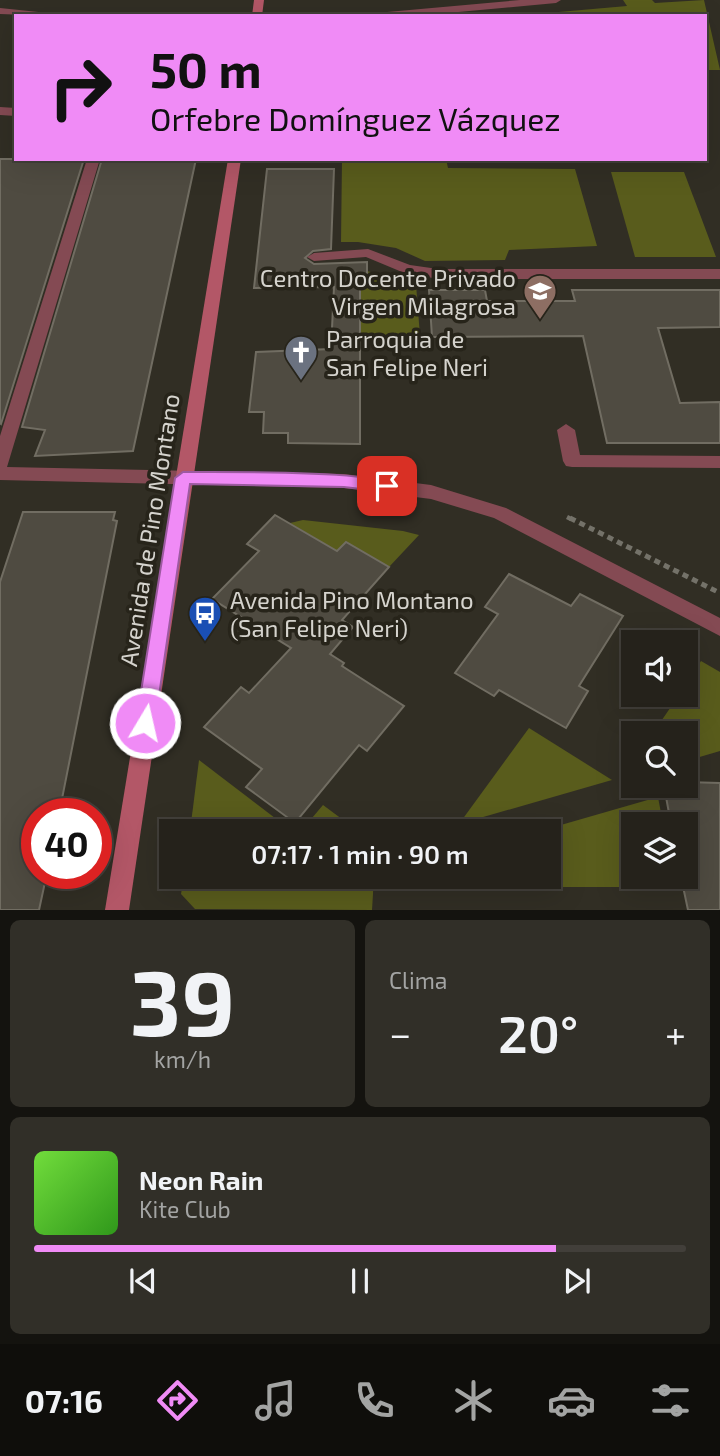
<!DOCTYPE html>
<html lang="es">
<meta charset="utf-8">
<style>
body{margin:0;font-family:"Exo 2",sans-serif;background:#312f28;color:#f1f3f6;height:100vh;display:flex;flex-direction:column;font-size:26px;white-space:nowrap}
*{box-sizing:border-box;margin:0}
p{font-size:23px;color:#a3a4a3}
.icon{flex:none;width:38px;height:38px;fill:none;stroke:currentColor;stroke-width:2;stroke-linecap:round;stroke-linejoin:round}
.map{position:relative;height:910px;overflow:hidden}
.side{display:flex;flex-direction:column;gap:10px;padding:10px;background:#14130f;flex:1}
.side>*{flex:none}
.top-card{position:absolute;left:14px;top:14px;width:693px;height:147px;border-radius:0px;box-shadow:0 7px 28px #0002,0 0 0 2px #423f3a;background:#f08bf6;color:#111;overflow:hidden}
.controls{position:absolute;left:621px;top:630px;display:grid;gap:14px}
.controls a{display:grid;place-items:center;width:77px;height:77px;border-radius:0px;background:#25221b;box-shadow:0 7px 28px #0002,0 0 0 2px #423f3a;font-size:35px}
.speed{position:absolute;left:21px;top:798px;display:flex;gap:14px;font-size:35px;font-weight:700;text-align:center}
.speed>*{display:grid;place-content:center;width:91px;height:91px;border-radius:50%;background:#25221b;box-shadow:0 7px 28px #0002,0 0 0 2px #423f3a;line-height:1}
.speed .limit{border:10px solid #d22;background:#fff;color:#111}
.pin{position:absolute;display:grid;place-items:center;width:60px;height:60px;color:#fff;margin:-30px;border-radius:14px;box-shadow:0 4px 10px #0006}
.me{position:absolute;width:77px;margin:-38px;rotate:9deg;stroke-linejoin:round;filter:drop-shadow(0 0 5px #0008)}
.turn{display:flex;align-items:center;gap:24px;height:147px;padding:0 21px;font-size:32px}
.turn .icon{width:91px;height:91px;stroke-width:2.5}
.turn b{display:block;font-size:49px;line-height:60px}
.big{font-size:52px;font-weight:600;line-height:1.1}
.side .tile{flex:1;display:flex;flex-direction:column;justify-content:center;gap:10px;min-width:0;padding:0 24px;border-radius:10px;background:#312f28}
.side .dial{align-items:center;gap:0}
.dial b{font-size:91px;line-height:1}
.song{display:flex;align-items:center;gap:21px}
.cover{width:84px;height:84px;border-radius:10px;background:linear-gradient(135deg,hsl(100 70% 55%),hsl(110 70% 35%))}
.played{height:7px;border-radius:4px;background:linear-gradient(90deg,#f08bf6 80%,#423f3a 80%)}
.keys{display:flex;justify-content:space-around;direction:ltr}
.heat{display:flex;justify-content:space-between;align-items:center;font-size:38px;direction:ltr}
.side .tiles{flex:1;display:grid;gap:10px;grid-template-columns:1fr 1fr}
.tile:last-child{grid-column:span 2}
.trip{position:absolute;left:159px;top:819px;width:402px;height:70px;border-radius:0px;background:#25221b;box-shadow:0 7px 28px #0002,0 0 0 2px #423f3a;font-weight:600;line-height:70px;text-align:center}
.tabs{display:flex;height:112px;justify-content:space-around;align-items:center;background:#0f0e0b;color:#a3a4a3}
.tabs .icon{width:49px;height:49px}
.tabs .selected{color:#f08bf6}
.tabs b{font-size:32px;color:#f1f3f6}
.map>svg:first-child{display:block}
</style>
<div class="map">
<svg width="720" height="910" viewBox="0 0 720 910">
<rect width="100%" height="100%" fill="#312e24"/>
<g fill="#595c1c">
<polygon points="623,0 652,0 655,3 704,0 720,70 705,70 705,16 513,16 627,6"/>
<polygon points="342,159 446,159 448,168 575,169 597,246 509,250 505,260 425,261 396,248 358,242 341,242"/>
<polygon points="611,172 684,172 716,257 635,257"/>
<polygon points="367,271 416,284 420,336 361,336 360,305 348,304 348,287 367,287"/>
<polygon points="303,520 403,531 419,535 389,567 346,542 337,551 290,523"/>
<polygon points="701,661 720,672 720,751 686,761 686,733 653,733 679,695 686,695 686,684"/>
<polygon points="529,728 612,780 459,824"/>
<polygon points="199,760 292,831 190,831"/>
<polygon points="658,797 663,824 634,824 634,877 673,877 675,887 383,887 383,877 550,877 550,831 540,831"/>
<polygon points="323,805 358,831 301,831"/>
<polygon points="184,877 374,877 372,910 195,909 181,894"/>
</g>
<g fill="#4f4b41" stroke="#716d62" stroke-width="2">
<polygon points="0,159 84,159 1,424 0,423"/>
<polygon points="102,159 196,159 133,451 35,456 45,430 22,427"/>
<polygon points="267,169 334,169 331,249 313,251 305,258 314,264 367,262 367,287 360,287 360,444 288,443 288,433 263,433 264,412 249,412 256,352 331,349 334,287 254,288"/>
<polygon points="429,290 485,290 487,301 575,301 572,290 720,290 720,327 658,328 680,403 720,402 720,443 607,443 583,336 432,337"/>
<polygon points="23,512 115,512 113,520 117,521 59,814 37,814 37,873 47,873 39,910 0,910 0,582"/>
<polygon points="275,515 337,551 346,542 389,567 342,620 353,627 330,654 344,663 342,666 404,706 367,751 359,745 295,823 246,787 262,769 204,727 241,687 249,693 291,648 212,599 259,551 247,544"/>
<polygon points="509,574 571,606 580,594 623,616 579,686 588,691 566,728 499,690 494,696 455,673 498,614 485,607"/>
<polygon points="686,782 720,783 720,910 688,910 681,877 686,877 686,824 671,824 664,786 686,786"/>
</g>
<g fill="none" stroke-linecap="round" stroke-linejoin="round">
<polyline stroke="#747269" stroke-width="4.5" stroke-dasharray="5 3.5" stroke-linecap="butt" points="567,517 573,520"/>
<polyline stroke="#747269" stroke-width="5" stroke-dasharray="6 4.5" stroke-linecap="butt" points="570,518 720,593"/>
<g fill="#844a53" fill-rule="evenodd">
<polygon points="368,249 410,265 438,269 720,269 720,279 438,279 402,272 366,257 314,261 307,257 314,253"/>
<polygon points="566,424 575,430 580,455 720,456 720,468 572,467 566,466 563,461 557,430"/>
</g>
<g fill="#844a53" fill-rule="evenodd">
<polygon points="520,0 561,0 556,3 415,16 371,16 376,13"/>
<polygon points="0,8 48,13 53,16 0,14"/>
<polygon points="0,107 16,108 16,116 0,115"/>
<polygon points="87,159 100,159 7,467 344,474 431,485 506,508 720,618 720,636 494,518 431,499 344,488 0,480 0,436"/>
</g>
<g fill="#b35767" fill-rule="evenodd">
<polygon points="254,0 264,0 262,16 252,16"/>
<polygon points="228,159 241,159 129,910 105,910"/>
</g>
</g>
<path fill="#f08bf6" stroke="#9c5aa0" stroke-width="2" d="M183 472C212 472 385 470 396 486L387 492 344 487 190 484 155 723 152 729 145 731 138 729 136 723 175 478Z"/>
<defs>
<symbol id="school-pin" viewBox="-11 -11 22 30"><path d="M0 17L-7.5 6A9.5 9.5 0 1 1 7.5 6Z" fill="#8d6e63" stroke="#27241a"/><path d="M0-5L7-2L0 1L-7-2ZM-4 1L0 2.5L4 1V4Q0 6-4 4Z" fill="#fff"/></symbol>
<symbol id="church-pin" viewBox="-11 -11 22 30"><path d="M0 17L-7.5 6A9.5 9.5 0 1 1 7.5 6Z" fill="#6b7280" stroke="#27241a"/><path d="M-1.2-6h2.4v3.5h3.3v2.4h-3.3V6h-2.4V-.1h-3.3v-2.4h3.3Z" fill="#fff"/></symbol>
<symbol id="bus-pin" viewBox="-11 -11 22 30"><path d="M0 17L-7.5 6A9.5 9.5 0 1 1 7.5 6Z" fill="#1a4fb4" stroke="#27241a"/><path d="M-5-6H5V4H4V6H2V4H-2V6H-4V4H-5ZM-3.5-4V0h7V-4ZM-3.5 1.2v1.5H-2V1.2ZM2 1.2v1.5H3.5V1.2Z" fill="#fff"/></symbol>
</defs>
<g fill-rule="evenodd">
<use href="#school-pin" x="521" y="272" width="38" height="52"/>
<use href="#church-pin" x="282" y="333" width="38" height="52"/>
<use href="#bus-pin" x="186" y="594" width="38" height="52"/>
</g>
<g text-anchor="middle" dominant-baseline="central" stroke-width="7" stroke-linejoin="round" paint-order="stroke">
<g font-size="24" fill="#d5d3cd" stroke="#27241a" text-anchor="start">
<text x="516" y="277" text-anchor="end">Centro Docente Privado<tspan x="516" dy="28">Virgen Milagrosa</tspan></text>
<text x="326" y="338">Parroquia de<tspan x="326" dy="28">San Felipe Neri</tspan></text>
<text x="230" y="599">Avenida Pino Montano<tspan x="230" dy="28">(San Felipe Neri)</tspan></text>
</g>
<g font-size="24" fill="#d5d3cd" stroke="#27241a">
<text transform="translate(149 530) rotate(-81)">Avenida de Pino Montano</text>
</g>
</g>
</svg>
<div class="controls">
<a><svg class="icon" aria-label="sound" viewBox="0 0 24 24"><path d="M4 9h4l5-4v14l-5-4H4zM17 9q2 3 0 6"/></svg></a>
<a><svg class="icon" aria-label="search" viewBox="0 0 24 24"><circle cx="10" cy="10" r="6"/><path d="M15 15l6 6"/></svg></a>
<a><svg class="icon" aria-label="layers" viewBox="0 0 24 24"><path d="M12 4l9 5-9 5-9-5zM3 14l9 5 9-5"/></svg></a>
</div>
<div class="speed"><div class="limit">40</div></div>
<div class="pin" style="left:387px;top:486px;background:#d93025"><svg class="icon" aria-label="arrive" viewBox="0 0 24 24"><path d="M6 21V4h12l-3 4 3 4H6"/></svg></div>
<svg class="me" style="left:145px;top:723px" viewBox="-20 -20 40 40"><circle r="17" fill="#f08bf6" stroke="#fff" stroke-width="3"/><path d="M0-11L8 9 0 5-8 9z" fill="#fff"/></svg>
<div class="trip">07:17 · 1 min · 90 m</div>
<div class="top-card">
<div class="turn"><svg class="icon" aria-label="right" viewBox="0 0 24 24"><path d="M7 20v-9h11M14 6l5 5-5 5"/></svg><div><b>50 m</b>Orfebre Domínguez Vázquez</div></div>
</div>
</div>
<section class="side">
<div class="tiles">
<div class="tile dial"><b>39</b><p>km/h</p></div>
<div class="tile"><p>Clima</p>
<div class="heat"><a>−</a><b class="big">20°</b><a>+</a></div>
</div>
<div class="tile">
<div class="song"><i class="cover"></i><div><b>Neon Rain</b><p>Kite Club</p></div></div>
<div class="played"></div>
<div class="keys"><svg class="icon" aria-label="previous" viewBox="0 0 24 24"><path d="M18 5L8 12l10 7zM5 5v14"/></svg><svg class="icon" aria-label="pause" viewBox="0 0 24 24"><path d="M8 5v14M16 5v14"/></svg><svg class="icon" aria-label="next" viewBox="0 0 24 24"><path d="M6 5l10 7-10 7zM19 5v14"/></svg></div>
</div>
</div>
</section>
<nav class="tabs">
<b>07:16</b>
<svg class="icon selected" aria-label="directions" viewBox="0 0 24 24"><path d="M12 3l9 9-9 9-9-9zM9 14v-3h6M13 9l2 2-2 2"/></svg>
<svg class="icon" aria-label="music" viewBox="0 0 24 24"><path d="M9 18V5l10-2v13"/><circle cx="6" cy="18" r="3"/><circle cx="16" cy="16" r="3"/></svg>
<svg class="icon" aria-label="phone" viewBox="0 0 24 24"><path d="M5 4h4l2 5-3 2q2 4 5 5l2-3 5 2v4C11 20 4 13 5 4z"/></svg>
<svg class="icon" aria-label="climate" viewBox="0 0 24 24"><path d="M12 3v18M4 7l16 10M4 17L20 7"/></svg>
<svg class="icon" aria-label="car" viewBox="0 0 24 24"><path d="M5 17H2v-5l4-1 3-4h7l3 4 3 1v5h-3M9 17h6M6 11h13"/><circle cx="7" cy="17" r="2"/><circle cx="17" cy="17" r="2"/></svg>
<svg class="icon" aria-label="filters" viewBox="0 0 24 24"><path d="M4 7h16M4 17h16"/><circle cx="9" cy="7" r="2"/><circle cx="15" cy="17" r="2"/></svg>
</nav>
